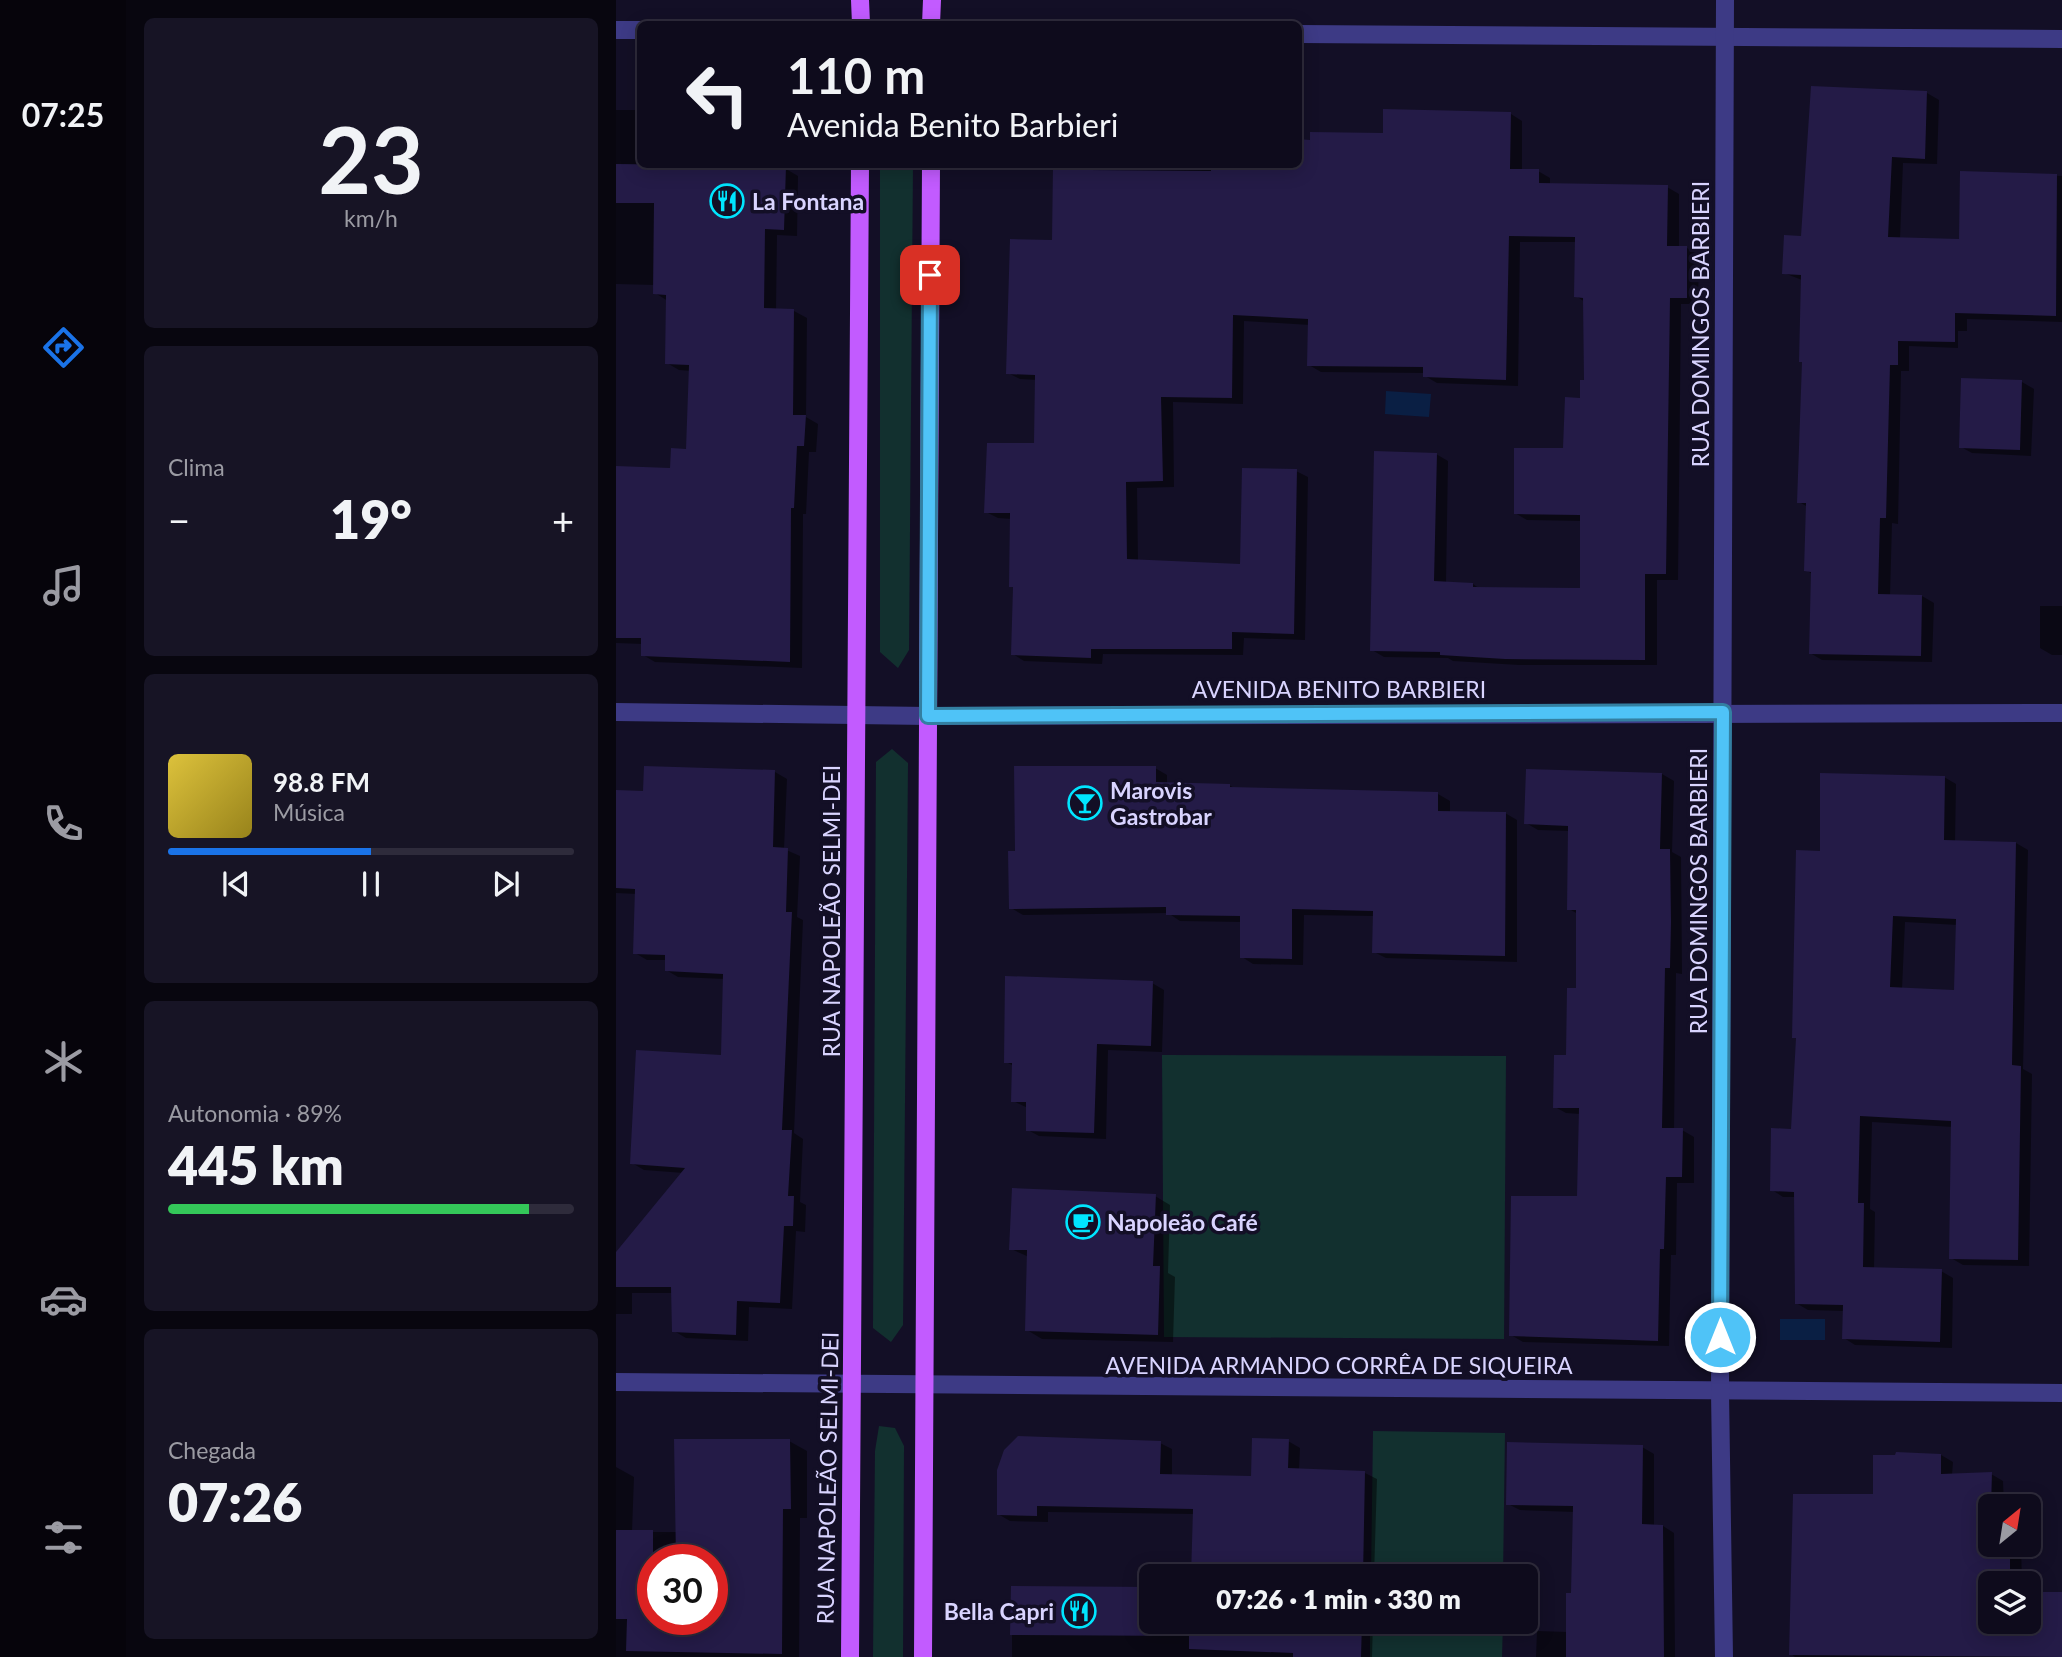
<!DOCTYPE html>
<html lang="pt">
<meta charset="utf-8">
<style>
body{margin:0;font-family:Lato,sans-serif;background:#171425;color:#f1f3f6;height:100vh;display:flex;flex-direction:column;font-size:26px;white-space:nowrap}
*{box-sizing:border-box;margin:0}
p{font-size:23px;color:#9b9ba3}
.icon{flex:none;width:38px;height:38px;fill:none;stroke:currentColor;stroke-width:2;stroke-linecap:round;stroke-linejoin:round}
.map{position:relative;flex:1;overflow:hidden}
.details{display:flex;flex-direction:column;gap:18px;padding:18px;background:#08060f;width:490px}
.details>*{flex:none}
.banner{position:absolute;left:21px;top:21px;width:665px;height:147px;border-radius:10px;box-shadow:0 4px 18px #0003,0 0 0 2px #2e2b3b;background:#0e0b1c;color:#f1f3f6;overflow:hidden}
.needle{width:46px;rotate:30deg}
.controls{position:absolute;left:1362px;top:1494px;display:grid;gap:14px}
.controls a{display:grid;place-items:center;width:63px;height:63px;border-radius:10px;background:#0e0b1c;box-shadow:0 4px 18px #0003,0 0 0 2px #2e2b3b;font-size:35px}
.speed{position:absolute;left:21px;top:1544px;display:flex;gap:14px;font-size:35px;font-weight:700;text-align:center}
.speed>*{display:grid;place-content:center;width:91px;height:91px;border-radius:50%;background:#0e0b1c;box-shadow:0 4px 18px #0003,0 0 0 2px #2e2b3b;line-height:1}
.speed .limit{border:10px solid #d22;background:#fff;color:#111}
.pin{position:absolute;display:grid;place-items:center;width:60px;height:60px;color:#fff;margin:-30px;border-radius:14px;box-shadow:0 4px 10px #0006}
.me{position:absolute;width:77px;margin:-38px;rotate:0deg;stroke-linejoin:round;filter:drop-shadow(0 0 5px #0008)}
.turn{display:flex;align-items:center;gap:24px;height:147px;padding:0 35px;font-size:32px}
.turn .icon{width:91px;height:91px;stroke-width:2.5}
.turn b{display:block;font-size:49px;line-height:60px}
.big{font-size:52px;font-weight:800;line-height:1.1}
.details .widget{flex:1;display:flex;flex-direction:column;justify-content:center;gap:10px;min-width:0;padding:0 24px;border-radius:10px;background:#171425}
.details .dial{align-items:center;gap:0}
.dial b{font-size:91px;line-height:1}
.song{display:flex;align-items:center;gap:21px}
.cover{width:84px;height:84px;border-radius:10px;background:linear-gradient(135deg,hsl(50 70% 55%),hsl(50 70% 35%))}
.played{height:7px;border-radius:4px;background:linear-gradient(90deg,#1a73e8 50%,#2e2b3b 50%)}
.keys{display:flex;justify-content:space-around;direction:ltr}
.heat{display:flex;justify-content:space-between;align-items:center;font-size:38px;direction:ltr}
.charge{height:10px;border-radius:5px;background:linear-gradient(90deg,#34c759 89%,#2e2b3b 0)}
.trip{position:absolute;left:523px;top:1564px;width:399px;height:70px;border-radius:10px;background:#0e0b1c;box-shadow:0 4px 18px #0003,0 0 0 2px #2e2b3b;font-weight:800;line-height:70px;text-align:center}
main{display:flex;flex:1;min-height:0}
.dock{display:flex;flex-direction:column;width:126px;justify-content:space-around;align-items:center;background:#06040b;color:#9b9ba3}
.dock .icon{width:49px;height:49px}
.dock .current{color:#1a73e8}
.dock b{font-size:32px;color:#f1f3f6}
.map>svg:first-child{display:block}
</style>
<main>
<nav class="dock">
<b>07:25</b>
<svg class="icon current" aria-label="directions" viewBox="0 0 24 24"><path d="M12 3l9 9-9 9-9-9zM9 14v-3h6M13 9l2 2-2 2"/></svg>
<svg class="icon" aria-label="music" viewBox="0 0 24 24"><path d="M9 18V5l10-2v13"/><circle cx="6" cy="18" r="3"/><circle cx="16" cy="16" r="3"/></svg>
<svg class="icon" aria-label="phone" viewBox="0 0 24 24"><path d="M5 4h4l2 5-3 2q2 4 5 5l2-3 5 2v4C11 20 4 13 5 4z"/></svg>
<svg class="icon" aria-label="climate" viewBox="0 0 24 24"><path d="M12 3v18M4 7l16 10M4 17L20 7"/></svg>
<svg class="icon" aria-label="car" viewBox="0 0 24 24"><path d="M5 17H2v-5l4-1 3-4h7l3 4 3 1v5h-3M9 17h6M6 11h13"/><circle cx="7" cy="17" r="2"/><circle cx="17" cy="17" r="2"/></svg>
<svg class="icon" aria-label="filters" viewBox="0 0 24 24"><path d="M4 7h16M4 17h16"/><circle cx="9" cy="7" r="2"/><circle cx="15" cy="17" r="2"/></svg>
</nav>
<section class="details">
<div class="widget dial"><b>23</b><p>km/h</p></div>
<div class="widget"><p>Clima</p>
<div class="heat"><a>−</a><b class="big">19°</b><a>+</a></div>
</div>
<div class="widget">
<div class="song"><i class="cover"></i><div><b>98.8 FM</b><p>Música</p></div></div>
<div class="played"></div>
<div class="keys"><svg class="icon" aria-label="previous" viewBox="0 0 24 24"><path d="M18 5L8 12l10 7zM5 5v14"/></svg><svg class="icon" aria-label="pause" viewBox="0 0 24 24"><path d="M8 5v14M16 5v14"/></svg><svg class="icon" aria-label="next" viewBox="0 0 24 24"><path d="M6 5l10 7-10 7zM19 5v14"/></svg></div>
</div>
<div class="widget"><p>Autonomia · 89%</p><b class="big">445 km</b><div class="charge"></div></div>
<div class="widget"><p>Chegada</p><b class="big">07:26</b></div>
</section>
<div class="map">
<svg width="1446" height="1657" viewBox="0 0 1446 1657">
<rect width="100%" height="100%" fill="#130f26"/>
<g fill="#12302f">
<polygon points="264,165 297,165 293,650 282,668 264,652"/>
<polygon points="276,749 292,763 287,1325 275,1342 257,1328 260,762"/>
<polygon points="546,1055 890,1056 888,1339 548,1337"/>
<polygon points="263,1426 279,1428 288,1446 287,1657 257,1657 259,1451"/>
<polygon points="757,1431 889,1433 887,1577 755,1577"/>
<polygon points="754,1622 887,1622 886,1657 754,1657"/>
</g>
<g fill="#0a1f44">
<polygon points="770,391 815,394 813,417 769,414"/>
<rect x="1164" y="1319" width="45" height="21"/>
</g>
<g fill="#0007" fill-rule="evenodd">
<polygon points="1196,88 1311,93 1323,100 1321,164 1287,163 1284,239 1345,241 1346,173 1446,176 1446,322 1351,319 1351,331 1342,331 1342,348 1293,346 1293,371 1285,371 1282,524 1276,523 1274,596 1306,596 1318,603 1316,662 1206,660 1194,653 1196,574 1190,570 1192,507 1183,502 1188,363 1186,280 1168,273 1187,238"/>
<polygon points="0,110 24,110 24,164 170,164 170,169 182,176 181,236 161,235 160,310 178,311 191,318 190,417 202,424 200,452 193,452 190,514 187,514 186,668 39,662 27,655 27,644 0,643 0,468 56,470 72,451 75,371 63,370 51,363 52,301 39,293 39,285 0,284"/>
<polygon points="895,114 906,121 906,171 922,171 934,178 934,185 1051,187 1063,194 1063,248 1071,248 1083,255 1082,304 1065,304 1062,580 1041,580 1041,665 903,665 837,661 832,658 768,657 756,650 820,454 832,461 830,583 857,584 864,589 966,589 966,521 911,520 899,513 949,450 970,382 969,302 960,296 960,242 904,242 902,386 821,383 809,376 809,373 705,372 693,365 694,325 628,321 627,404 557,402 558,487 521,488 522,561 626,566 680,471 692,477 689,640 628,638 627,655 487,654 486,664 408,661 397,654 399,588 396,519 382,518 370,512 420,444 421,380 404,379 392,373 438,242 438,164 682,164 769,135"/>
<polygon points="1406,382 1418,389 1415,456 1356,453 1345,447"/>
<polygon points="1424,606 1446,606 1446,655 1436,655 1424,648"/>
<polygon points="539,768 551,775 551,784 613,785 620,789 822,794 834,801 834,813 889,813 901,820 901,962 770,958 758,952 758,916 688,915 687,965 637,964 626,957 626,922 564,921 552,913 407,915 395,908 400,853"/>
<polygon points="159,772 171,779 168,849 184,856 181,917 187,920 178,1133 187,1139 184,1202 190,1205 189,1232 180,1231 176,1309 133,1307 132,1341 70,1338 58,1331 57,1293 16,1293 16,1314 0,1314 0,1255 68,1173 28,1170 16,1163 106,1057 109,979 62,977 50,970 51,960 31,960 19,953 21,894 0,893 0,792 29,793"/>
<polygon points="1046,774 1058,781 1056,852 1065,857 1066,974 1060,973 1058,1130 1066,1130 1078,1137 1078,1183 1061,1183 1060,1255 1055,1255 1053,1346 907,1342 895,1335 963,1197 964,1114 950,1113 939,1107 951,1057 961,990 962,914 953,909 954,831 922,830 910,823"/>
<path d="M1328 777 1340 784 1339 842 1400 843 1412 850 1407 1069 1416 1074 1413 1266 1347 1265 1335 1258 1337 1127 1256 1122 1254 1209 1259 1212 1258 1269 1325 1271 1337 1278 1336 1348 1239 1345 1228 1338V1311L1192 1310 1180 1303V1197H1167L1156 1190 1177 1131 1182 1039 1178 1037 1205 853ZM1289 922 1342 925 1340 992 1286 989Z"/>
<polygon points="536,983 548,990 546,1052 492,1050 490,1139 423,1136 412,1130 412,1108 397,1101 398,1066 390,1062"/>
<polygon points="539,1196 554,1205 552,1273 559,1277 557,1342 426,1339 411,1330 413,1257 395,1249"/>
<path d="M173 1441 191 1451V1518H184L183 1657H0V1467L18 1477 16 1532H61ZM37 1559H96V1619H37Z"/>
<polygon points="672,1441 684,1448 683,1470 749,1473 761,1479 758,1577 577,1577 578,1514 432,1512 432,1522 394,1521 382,1514 544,1443 556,1449 556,1476 636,1478"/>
<polygon points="1026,1447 1038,1454 1038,1526 1047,1526 1058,1533 1059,1657 920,1657 921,1631 952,1632 957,1595 959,1512 904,1510 892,1504"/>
<polygon points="1325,1455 1337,1462 1336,1475 1375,1474 1387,1481 1388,1507 1374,1507 1374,1545 1405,1545 1406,1584 1374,1584 1374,1622 1412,1622 1446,1593 1446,1657 1179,1657 1175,1654 1259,1496"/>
<polygon points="396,1588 536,1622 757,1622 756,1657 396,1657"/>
</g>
<g fill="#241b47" fill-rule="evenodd">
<polygon points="1195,86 1311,91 1309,159 1276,157 1272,237 1343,239 1344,171 1441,174 1440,316 1339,313 1339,342 1282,341 1282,365 1274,365 1270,518 1264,518 1262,594 1306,595 1305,656 1193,654 1195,572 1188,571 1190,503 1181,503 1186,362 1183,362 1185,275 1166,274 1168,235 1185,236"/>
<polygon points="767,109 895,112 894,169 923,169 923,183 1052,185 1051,246 1071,246 1071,298 1054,298 1050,574 1029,574 1029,660 889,659 824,655 824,652 754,651 758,451 821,453 818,581 857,583 857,587 964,588 964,515 898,514 898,448 947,448 949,397 964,398 964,380 968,380 967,298 958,297 959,237 893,236 890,380 807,377 807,367 691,366 692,319 617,315 616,398 545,397 547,481 510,482 511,559 624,564 626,468 681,469 678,634 616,632 616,649 475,649 475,658 395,655 397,587 393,587 394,513 368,513 371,443 418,443 419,375 390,374 394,239 436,240 437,165 473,166 473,170 595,171 595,164 682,164 682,139 694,140 694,132 767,133"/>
<polygon points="0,164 170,166 168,230 149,229 148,308 178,309 177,415 190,415 188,446 181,446 178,508 175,508 174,662 25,656 25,638 0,638 0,466 54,468 55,448 70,449 73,365 49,364 50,295 37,294 38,203 0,203"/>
<polygon points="1345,378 1406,380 1404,450 1343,448"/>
<polygon points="28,766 159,770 157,847 172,848 170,912 176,912 166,1130 176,1130 172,1196 178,1196 177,1226 168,1226 164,1303 121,1301 120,1335 56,1332 55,1287 0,1287 0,1252 69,1168 14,1164 20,1050 105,1055 107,974 49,971 49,955 17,954 19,889 0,888 0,790 27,791"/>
<polygon points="398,766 540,766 540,782 614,784 614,787 822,792 822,811 890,812 889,956 756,953 757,911 676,909 676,959 624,958 624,916 550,915 550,907 393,909 392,851 399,851"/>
<polygon points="910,769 1046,773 1044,849 1054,849 1055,922 1054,968 1049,968 1046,1128 1067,1128 1066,1177 1050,1177 1048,1249 1044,1249 1042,1341 893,1336 895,1196 961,1196 963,1108 937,1108 938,1055 950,1055 951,988 960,988 960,910 951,910 952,826 908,824"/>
<path d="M1204 773 1329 776 1328 840 1400 842 1396 1065 1405 1066 1402 1260 1333 1259 1335 1121 1244 1116 1242 1203H1248L1247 1267 1326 1269 1324 1342 1226 1339 1227 1305 1179 1304 1178 1192 1154 1191 1155 1128 1175 1129 1180 1038H1176L1180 850 1204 851ZM1277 916 1340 919 1338 990 1274 987Z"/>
<polygon points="389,976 537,981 535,1046 481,1044 478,1133 410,1131 410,1102 395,1102 396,1063 388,1063"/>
<polygon points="396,1188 540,1194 537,1266 544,1266 542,1335 409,1331 411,1250 393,1250"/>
<polygon points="402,1436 545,1441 544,1474 635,1476 636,1438 673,1439 672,1468 749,1471 747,1577 575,1577 577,1509 421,1506 421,1516 381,1515 381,1470 388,1450"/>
<polygon points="58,1439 174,1439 175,1509 167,1509 166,1654 10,1651 11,1619 0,1619 0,1530 37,1530 37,1619 96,1619 96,1559 60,1559"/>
<polygon points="891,1442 1027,1445 1026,1524 1047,1525 1048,1657 950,1657 950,1593 955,1593 957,1506 890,1505"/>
<polygon points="1280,1452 1325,1454 1325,1474 1376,1472 1374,1545 1394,1545 1394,1584 1374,1584 1374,1622 1412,1622 1412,1592 1446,1592 1446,1657 1173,1655 1177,1494 1257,1494 1257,1455 1279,1455"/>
<polygon points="395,1586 536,1587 536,1622 746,1622 745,1657 677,1657 677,1653 573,1649 573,1636 394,1635"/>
</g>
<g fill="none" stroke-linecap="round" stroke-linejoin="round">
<g stroke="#3d3a85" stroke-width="18">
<polyline points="0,30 24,30"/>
<polyline points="682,34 1446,39"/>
<polyline points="0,712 312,716 1446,713"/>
<polyline points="0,1382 1446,1393"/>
<polyline points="1108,1657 1104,1392 1109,0"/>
</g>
<g stroke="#c25bff" stroke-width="18">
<polyline points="244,0 245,24"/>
<polyline points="315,24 316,0"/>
<polyline points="234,1657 244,164"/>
<polyline points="307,1657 315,164"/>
</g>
</g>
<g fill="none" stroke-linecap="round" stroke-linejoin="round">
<defs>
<polyline id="route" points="314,275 312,716 1107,712 1104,1337"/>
</defs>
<use href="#route" stroke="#337fa1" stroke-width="18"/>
<use href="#route" stroke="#4fc3f7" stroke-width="12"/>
</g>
<defs>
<symbol id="restaurant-ring" viewBox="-11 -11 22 22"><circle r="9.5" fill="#130f26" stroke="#00e5ff" stroke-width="1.5"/><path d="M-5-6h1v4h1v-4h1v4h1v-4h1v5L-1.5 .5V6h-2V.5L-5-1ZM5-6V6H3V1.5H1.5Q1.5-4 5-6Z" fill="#00e5ff"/></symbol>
<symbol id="bar-ring" viewBox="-11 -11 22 22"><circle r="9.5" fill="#130f26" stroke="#00e5ff" stroke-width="1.5"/><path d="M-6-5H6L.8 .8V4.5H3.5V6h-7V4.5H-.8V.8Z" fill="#00e5ff"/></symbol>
<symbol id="cafe-ring" viewBox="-11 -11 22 22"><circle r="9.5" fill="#130f26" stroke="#00e5ff" stroke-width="1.5"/><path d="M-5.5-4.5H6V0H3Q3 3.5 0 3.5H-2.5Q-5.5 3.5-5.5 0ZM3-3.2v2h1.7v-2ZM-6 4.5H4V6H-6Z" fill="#00e5ff"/></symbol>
</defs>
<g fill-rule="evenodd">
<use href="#restaurant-ring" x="92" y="182" width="38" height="38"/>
<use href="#bar-ring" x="450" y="784" width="38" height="38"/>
<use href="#cafe-ring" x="448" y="1203" width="38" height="38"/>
<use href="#restaurant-ring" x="444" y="1592" width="38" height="38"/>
</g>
<g text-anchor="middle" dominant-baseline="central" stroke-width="7" stroke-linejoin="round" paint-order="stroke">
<g font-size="23" font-weight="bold" fill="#d9d4ff" stroke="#130f26" text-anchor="start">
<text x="136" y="201">La Fontana</text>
<text x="494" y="790">Marovis<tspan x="494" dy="26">Gastrobar</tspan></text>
<text x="491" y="1222">Napoleão Café</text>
<text x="438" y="1611" text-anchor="end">Bella Capri</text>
</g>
<g font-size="23" fill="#d9d4ff" stroke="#130f26">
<text transform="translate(1084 324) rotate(-90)">RUA DOMINGOS BARBIERI</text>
<text x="723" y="689">AVENIDA BENITO BARBIERI</text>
<text transform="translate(1082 891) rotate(-90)">RUA DOMINGOS BARBIERI</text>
<text transform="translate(215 911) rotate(-90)">RUA NAPOLEÃO SELMI-DEI</text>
<text x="723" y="1365">AVENIDA ARMANDO CORRÊA DE SIQUEIRA</text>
<text transform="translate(211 1478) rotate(-89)">RUA NAPOLEÃO SELMI-DEI</text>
</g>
</g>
</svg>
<div class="controls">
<a><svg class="needle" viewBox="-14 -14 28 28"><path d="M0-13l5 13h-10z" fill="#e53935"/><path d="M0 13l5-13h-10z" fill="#9b9ba3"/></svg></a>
<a><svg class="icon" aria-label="layers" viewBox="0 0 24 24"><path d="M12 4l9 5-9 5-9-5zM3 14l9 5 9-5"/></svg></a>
</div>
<div class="speed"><div class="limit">30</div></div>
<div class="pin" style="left:314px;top:275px;background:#d93025"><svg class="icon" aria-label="arrive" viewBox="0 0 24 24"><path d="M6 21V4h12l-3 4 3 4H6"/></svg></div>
<svg class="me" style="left:1104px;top:1337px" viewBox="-20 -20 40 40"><circle r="17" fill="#4fc3f7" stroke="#fff" stroke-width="3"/><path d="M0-11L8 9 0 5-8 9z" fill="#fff"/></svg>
<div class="trip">07:26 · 1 min · 330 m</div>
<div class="banner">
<div class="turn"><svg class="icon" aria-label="left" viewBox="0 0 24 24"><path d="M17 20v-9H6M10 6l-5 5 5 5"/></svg><div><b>110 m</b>Avenida Benito Barbieri</div></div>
</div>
</div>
</main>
